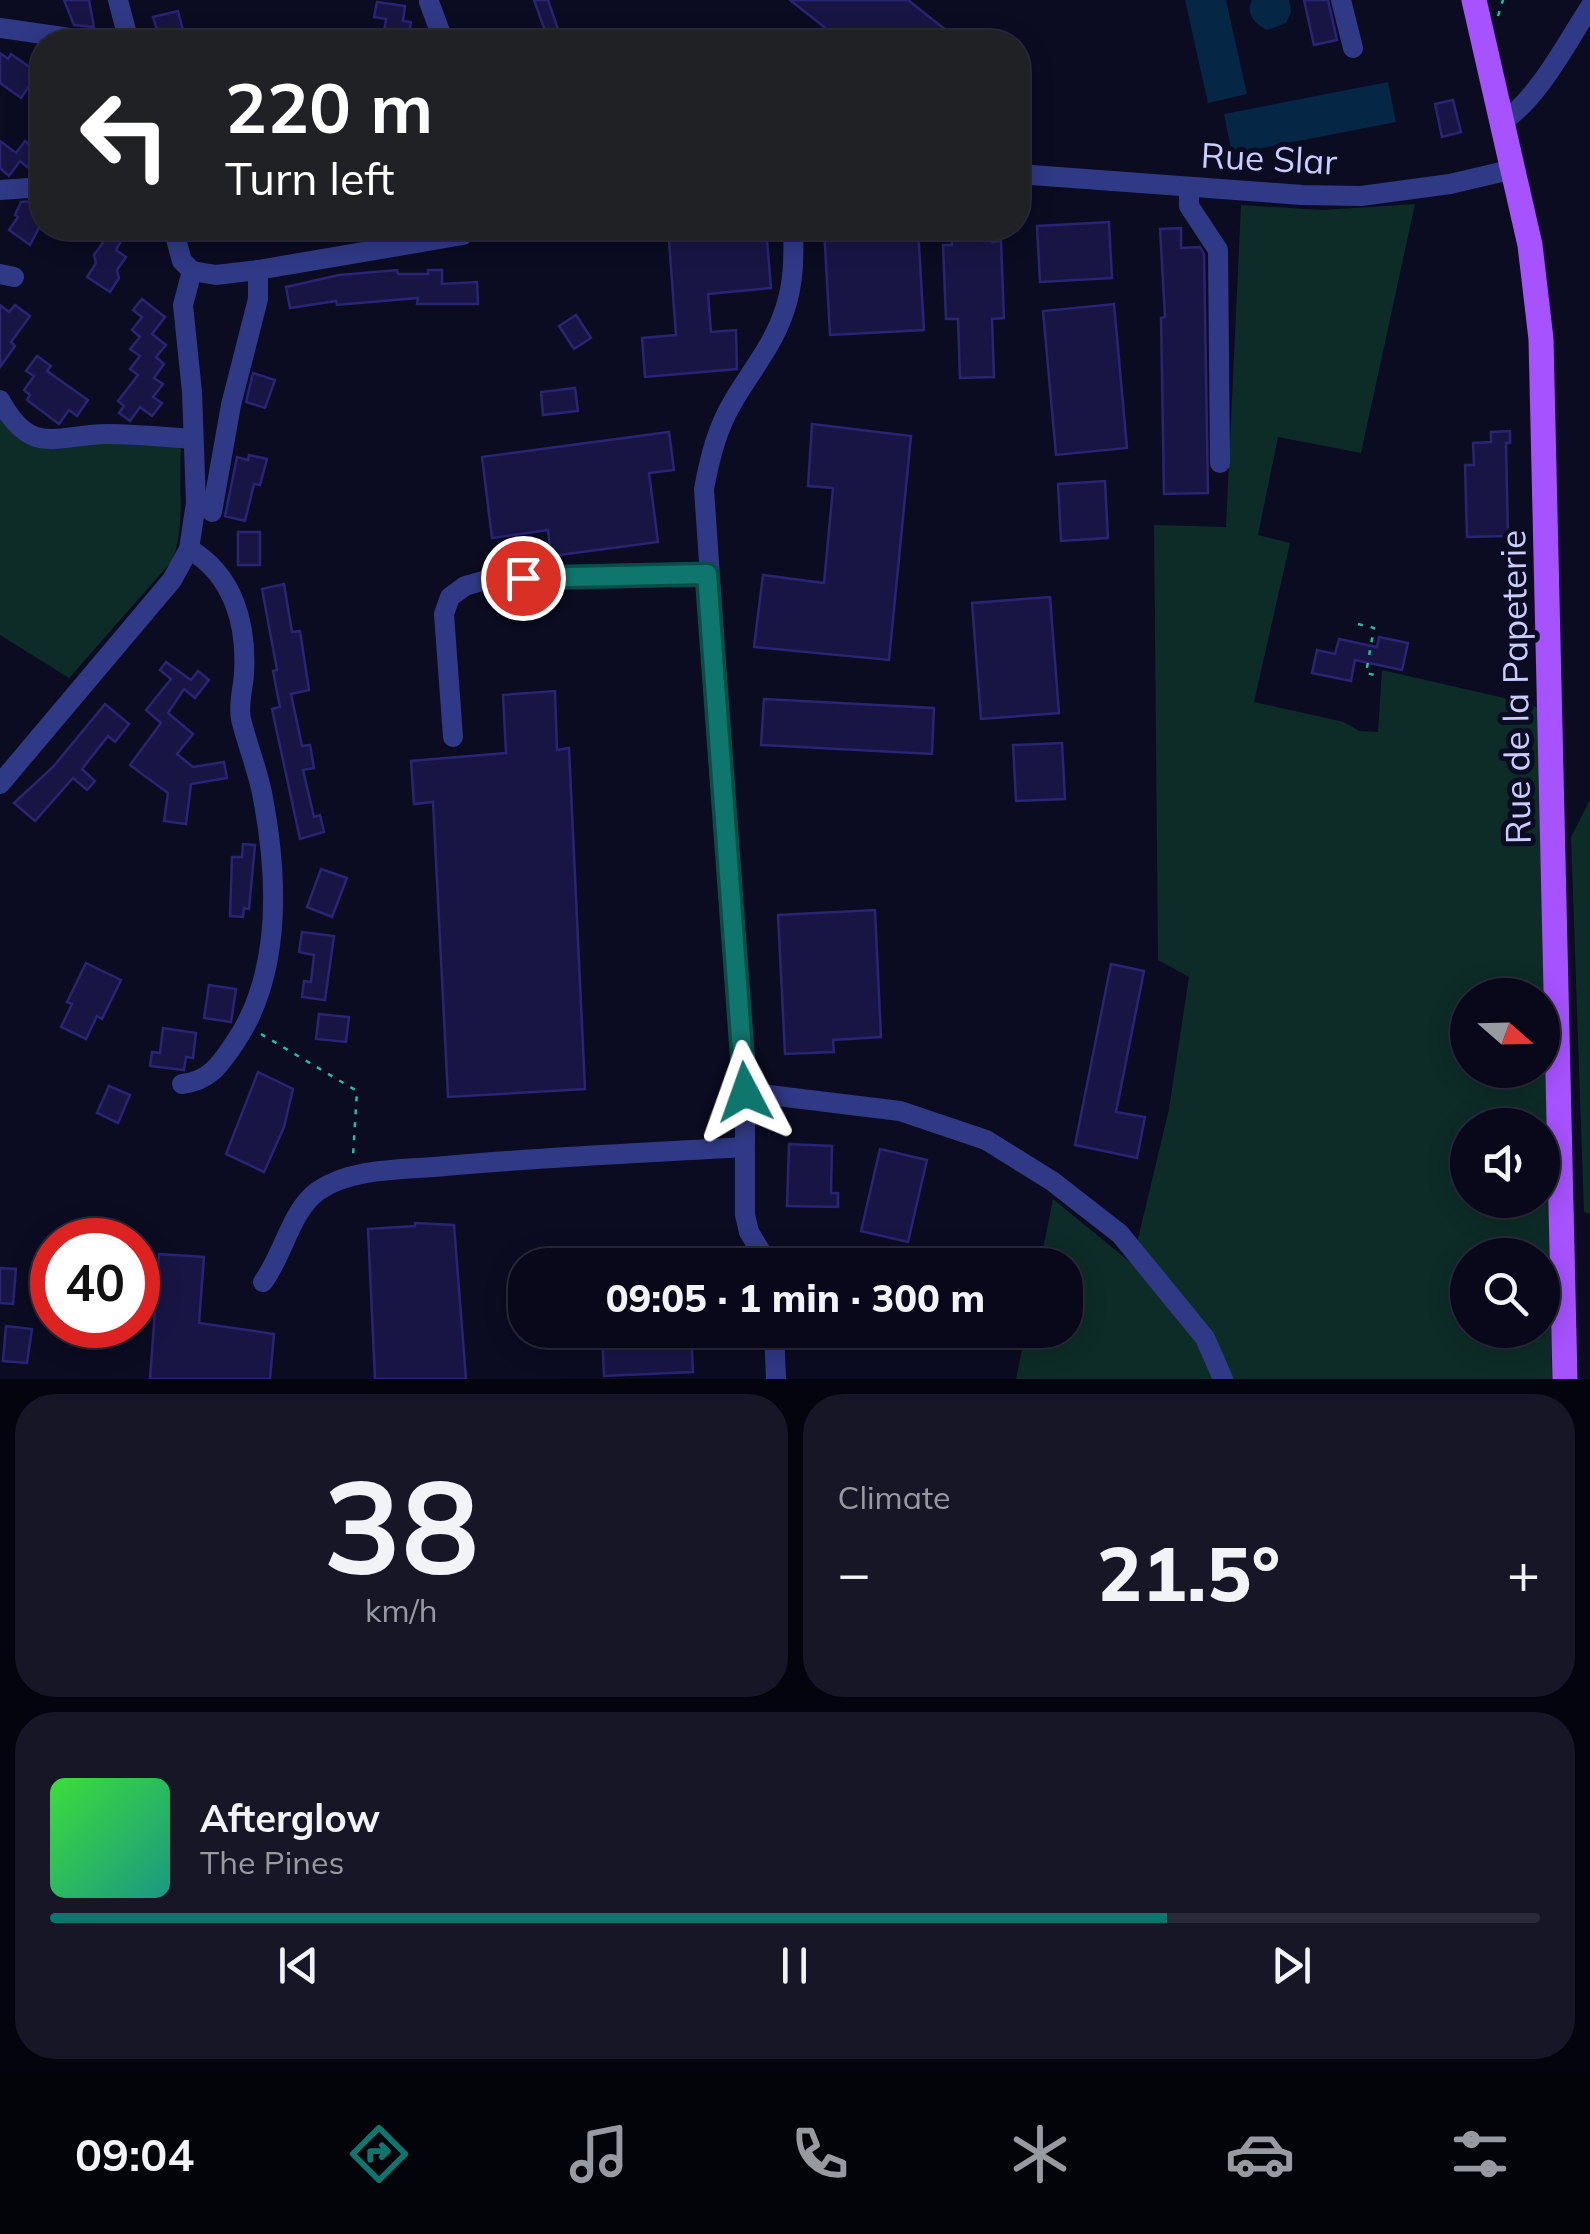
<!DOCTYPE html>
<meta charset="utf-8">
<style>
body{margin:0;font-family:Mulish,sans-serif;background:#161627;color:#f1f3f6;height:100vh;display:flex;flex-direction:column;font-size:38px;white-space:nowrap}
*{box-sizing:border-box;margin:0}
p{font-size:32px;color:#989aa2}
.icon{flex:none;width:55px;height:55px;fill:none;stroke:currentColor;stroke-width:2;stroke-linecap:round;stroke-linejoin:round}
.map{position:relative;height:1379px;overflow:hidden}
.drawer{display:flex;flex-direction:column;gap:15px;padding:15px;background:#04040e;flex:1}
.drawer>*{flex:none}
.banner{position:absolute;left:30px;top:30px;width:1000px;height:210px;border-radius:40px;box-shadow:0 5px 25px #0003,0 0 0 2px #292939;background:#202124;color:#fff;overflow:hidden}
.needle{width:65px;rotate:110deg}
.buttons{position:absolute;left:1450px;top:978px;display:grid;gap:20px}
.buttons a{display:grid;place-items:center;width:110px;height:110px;border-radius:50%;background:#08081a;box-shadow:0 5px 25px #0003,0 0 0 2px #292939;font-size:50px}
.speed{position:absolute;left:30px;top:1218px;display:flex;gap:20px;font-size:50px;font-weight:700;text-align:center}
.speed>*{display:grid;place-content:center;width:130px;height:130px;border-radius:50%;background:#08081a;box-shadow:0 5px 25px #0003,0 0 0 2px #292939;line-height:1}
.speed .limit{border:15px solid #d22;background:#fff;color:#111}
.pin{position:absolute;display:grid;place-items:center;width:85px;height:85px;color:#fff;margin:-42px;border:5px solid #fff;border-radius:50%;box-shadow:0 2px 10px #0007}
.me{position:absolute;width:110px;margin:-55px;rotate:356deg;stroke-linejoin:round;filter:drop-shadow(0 0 8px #0008)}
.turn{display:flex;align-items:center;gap:35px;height:210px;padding:0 30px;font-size:45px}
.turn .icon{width:130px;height:130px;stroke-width:2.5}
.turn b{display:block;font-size:70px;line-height:85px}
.big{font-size:75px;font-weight:800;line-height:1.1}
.drawer .card{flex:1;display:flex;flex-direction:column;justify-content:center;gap:15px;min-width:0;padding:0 35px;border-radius:40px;background:#161627}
.drawer .dial{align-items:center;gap:0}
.dial b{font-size:130px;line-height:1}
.song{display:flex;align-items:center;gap:30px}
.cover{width:120px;height:120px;border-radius:15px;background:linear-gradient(135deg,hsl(120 70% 55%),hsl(170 70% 35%))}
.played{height:10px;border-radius:5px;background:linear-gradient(90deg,#0f766e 75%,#292939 75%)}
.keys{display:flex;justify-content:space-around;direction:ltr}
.heat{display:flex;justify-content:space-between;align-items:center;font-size:55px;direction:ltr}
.drawer .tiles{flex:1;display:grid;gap:15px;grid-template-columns:1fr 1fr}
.card:last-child{grid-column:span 2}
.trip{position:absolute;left:508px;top:1248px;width:575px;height:100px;border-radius:40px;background:#08081a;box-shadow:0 5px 25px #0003,0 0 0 2px #292939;font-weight:800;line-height:100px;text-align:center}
.tabs{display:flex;height:160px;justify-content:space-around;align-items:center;background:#03030a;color:#989aa2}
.tabs .icon{width:70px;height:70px}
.tabs .selected{color:#0f766e}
.tabs b{font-size:45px;color:#f1f3f6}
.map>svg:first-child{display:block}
</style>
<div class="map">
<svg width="1590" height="1379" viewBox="0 0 1590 1379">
<rect width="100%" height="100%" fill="#0b0b22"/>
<g fill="#0d2c27" fill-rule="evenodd">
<path d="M1415 204 1361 453 1278 437 1258 535 1290 543 1254 702 1344 722 1359 731 1378 732 1382 670 1530 704 1541 710 1552 1379H1230L1136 1247 1169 1109 1189 977 1158 960 1154 525 1226 527 1241 205 1323 210ZM1468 995H1542V1070H1468ZM1468 1125H1542V1200H1468ZM1468 1255H1542V1330H1468Z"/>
<path d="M0 414 3 420 93 441 174 445 181 449C178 488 186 525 172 561L69 678 0 635Z"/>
<polygon points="1590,800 1590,1214 1584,1212 1571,837"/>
<polygon points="1053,1199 1153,1281 1194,1339 1217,1379 1016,1379 1026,1330 1065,1330 1065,1265 1040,1265"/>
</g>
<g fill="#062645">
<polygon points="1185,0 1226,0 1247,94 1208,103"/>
<path d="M1252 0H1289L1291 12 1286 23 1267 30C1255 24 1245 14 1252 0Z"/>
<polygon points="1388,82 1396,122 1232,154 1224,114"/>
</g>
<g fill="#181545" stroke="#292473" stroke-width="2.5">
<polygon points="64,0 89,0 94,27 74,25"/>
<polygon points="534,0 548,0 560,35 548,39"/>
<polygon points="790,0 908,0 961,42 818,42 828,30"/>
<polygon points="1304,0 1328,0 1337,40 1314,45"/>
<polygon points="377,2 405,6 403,21 411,22 408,42 383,39 386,19 374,17"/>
<polygon points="178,11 186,42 161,42 153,17"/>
<polygon points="0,53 8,59 11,54 38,73 21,98 0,83"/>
<polygon points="1453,100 1461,132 1442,137 1435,104"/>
<polygon points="0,141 16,153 25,141 38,152 27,167 20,161 9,176 0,168"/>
<polygon points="35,201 42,206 42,222 30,245 9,230 18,217 15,215 21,202"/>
<polygon points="1109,222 1112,278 1040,282 1037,226"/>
<polygon points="85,228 128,228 116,250 126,257 117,270 119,278 110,292 87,277 96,263 94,255 104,241"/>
<polygon points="668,228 766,228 771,288 708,294 711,332 736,330 737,369 645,377 642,338 676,335"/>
<polygon points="824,228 918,228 924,330 830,335"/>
<polygon points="951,228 992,228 992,242 1001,241 1004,318 992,319 994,377 960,378 958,319 946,319 943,245 952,245"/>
<polygon points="1181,228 1181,248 1200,247 1204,254 1208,493 1164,494 1161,318 1165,317 1160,229"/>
<polygon points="397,270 398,274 428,274 428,270 442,270 442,284 477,282 478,304 417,304 418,298 337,305 336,301 290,308 286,287 339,275"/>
<polygon points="142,299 165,317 152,334 166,345 156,357 164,364 154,378 163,384 153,397 162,403 152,416 140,407 130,421 119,413 124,406 118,401 138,375 130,369 140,356 130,349 140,337 132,330 142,317 133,310"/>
<polygon points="1114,304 1127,448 1056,455 1043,311"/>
<polygon points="0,305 9,312 15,305 30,316 11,342 15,346 0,367"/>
<polygon points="576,315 591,338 574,349 559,326"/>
<polygon points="37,356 51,366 47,371 88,400 77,416 69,410 59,424 27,400 30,395 24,390 34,376 26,371"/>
<polygon points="253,373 275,380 265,408 246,402"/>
<polygon points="575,388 578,411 543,415 541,392"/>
<polygon points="812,424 911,436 889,660 754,647 763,575 824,583 833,488 808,486"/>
<polygon points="1510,431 1510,443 1506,443 1508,536 1467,537 1465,465 1474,465 1473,443 1491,442 1491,432"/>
<polygon points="669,432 674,470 649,473 658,542 551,556 548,530 492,538 482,457"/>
<polygon points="249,455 267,459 260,485 254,484 245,521 225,516 237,457 248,460"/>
<polygon points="1105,481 1108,538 1061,541 1058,484"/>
<rect x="238" y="532" width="22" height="33"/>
<polygon points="284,584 292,632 300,631 309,690 291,694 302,746 310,745 314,768 303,770 314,817 320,815 324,832 300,839 272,709 280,707 273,671 277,670 262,589"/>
<polygon points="1050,597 1059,713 981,719 972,603"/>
<polygon points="1379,637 1408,643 1402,670 1355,660 1351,681 1312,673 1317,650 1335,654 1339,639 1377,647"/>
<polygon points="166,662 191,680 198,671 209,680 195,698 184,689 168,713 193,734 177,754 193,767 224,762 227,778 191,784 186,824 164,821 168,793 130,765 161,723 146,710 171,679 160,670"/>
<polygon points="555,691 557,750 569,748 585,1089 448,1097 433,802 414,804 411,761 506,753 503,695"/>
<polygon points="764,699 934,708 932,754 761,745"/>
<polygon points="105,704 129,724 115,742 108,736 82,769 95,781 87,790 73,778 35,821 14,803 53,767"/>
<polygon points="1062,743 1065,799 1016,801 1013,745"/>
<polygon points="243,844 255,845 249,909 244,908 243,917 230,916 232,857 242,857"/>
<polygon points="321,869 347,878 332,917 307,907"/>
<polygon points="875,910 881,1037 833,1040 834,1052 785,1054 778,915"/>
<polygon points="302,932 334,936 325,1000 302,997 304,981 311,982 314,955 299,952"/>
<polygon points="86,963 121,980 102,1019 97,1016 86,1039 61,1027 72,1004 67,1002"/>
<polygon points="1111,964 1144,971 1116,1112 1145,1117 1137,1158 1075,1145"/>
<polygon points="209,985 236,989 231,1022 204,1018"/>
<polygon points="319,1014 349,1017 346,1042 316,1039"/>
<polygon points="163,1028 196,1033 193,1058 186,1057 184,1070 150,1066 152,1052 160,1053"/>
<polygon points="258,1072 293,1089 284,1127 264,1172 226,1154"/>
<polygon points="109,1086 130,1095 118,1123 97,1113"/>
<polygon points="789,1144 832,1146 831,1193 838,1193 838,1207 787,1206"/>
<polygon points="880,1149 927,1160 908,1242 861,1231"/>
<polygon points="415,1223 454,1225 466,1379 375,1379 368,1229 415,1226"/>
<polygon points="159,1254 204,1257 199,1323 274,1334 270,1379 150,1379"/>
<polygon points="0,1268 16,1269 13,1304 0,1303"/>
<polygon points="6,1326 32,1329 27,1363 3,1361"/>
<polygon points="602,1330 691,1330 693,1372 604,1376"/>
</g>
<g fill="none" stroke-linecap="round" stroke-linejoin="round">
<g stroke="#20be9f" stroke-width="2.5" stroke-dasharray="5 8" stroke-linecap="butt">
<polyline points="1498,16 1503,0"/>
<polyline points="1358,624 1374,628 1366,673 1379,676"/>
<polyline points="261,1034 357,1091 353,1156"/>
</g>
<g stroke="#303986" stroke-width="20">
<polyline points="118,0 129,42"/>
<polyline points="1341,0 1353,48"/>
<polyline points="429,2 444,42"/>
<polyline points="0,28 98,42"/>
<path d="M1503 121C1538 99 1567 42 1590 7"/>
<polyline points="1018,174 1302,195 1361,196 1450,184 1514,169"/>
<polyline points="1189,187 1189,206 1218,250 1220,463"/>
<polyline points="0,190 42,187"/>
<polyline points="173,228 182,261 192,271"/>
<polyline points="192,271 216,275 258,270 463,235 469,228"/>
<polyline points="0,274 14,277"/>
<path d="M0 400C31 457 55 435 107 434 135 434 165 437 193 439"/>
<polyline points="212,512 231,405 258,299 258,270"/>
<polyline points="453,737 444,614 450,597 465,586 486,580 707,575"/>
<polyline points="0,784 172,580 189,549 196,503 192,392 183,305 192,271"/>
<path d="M182 1084C209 1081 219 1066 234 1044 283 973 278 875 262 793 257 768 247 744 241 719 238 704 243 689 244 674 247 625 234 575 189 549"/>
<polyline points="745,1092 900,1111 986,1140 1052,1181 1120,1234 1205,1338 1223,1379"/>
<path d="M769 1265 749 1232 745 1215V1092L704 489C710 457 717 428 734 400 751 371 773 345 784 312 794 284 794 257 793 228"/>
<path d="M263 1282C283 1256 291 1210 318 1191 353 1167 405 1170 445 1166 544 1157 644 1153 744 1147"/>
<polyline points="774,1330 776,1379"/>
</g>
<polyline stroke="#a752ff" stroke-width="25" points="1474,0 1530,245 1541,339 1565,1379"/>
</g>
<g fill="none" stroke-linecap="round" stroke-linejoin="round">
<defs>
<polyline id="route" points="523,578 707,574 745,1092"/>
</defs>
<use href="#route" stroke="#0a4d48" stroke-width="25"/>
<use href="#route" stroke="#0f766e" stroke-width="18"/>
</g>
<g text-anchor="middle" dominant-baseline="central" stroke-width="10" stroke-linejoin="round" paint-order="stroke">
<g font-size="35" fill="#cbccff" stroke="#0b0b22">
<text transform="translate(1269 158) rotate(3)">Rue Slar</text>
<text transform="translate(1515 687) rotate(-91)">Rue de la Papeterie</text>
</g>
</g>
</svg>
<div class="buttons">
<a><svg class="needle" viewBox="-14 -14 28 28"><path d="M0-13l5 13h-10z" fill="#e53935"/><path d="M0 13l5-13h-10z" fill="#989aa2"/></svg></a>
<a><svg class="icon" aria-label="sound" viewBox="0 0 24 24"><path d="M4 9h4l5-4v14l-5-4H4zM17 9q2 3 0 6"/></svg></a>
<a><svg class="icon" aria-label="search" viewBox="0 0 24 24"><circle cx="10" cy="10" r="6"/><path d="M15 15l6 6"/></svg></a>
</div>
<div class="speed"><div class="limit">40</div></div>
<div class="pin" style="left:523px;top:578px;background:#d93025"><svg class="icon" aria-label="arrive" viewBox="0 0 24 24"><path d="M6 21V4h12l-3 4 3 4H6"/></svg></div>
<svg class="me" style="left:745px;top:1092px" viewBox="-20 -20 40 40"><path d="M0-17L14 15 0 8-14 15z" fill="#0f766e" stroke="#fff" stroke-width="4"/></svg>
<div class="trip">09:05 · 1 min · 300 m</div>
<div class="banner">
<div class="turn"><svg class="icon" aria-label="left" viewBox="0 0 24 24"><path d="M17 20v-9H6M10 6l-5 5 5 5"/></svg><div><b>220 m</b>Turn left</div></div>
</div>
</div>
<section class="drawer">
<div class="tiles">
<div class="card dial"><b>38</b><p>km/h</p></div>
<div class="card"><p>Climate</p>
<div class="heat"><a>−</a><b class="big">21.5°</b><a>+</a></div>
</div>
<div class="card">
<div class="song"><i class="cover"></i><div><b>Afterglow</b><p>The Pines</p></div></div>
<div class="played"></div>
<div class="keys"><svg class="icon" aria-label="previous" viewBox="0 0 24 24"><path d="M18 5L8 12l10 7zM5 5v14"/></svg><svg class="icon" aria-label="pause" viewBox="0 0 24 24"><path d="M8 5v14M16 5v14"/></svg><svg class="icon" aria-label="next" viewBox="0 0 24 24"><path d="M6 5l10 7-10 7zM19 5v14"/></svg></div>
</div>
</div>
</section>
<nav class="tabs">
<b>09:04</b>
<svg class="icon selected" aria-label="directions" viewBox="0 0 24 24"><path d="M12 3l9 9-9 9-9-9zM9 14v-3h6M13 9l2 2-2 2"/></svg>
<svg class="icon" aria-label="music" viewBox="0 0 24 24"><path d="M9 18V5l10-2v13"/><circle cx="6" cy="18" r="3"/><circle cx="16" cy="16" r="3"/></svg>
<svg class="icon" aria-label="phone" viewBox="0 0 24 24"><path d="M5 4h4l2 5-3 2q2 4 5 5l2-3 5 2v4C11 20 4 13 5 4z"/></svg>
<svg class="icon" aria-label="climate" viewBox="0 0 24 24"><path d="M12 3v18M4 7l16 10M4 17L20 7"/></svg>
<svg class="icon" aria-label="car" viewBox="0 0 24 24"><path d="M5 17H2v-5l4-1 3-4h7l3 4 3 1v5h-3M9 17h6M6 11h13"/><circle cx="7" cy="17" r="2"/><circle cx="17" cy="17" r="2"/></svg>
<svg class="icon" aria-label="filters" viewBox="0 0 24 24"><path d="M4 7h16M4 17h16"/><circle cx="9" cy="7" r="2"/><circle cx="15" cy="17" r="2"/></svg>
</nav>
